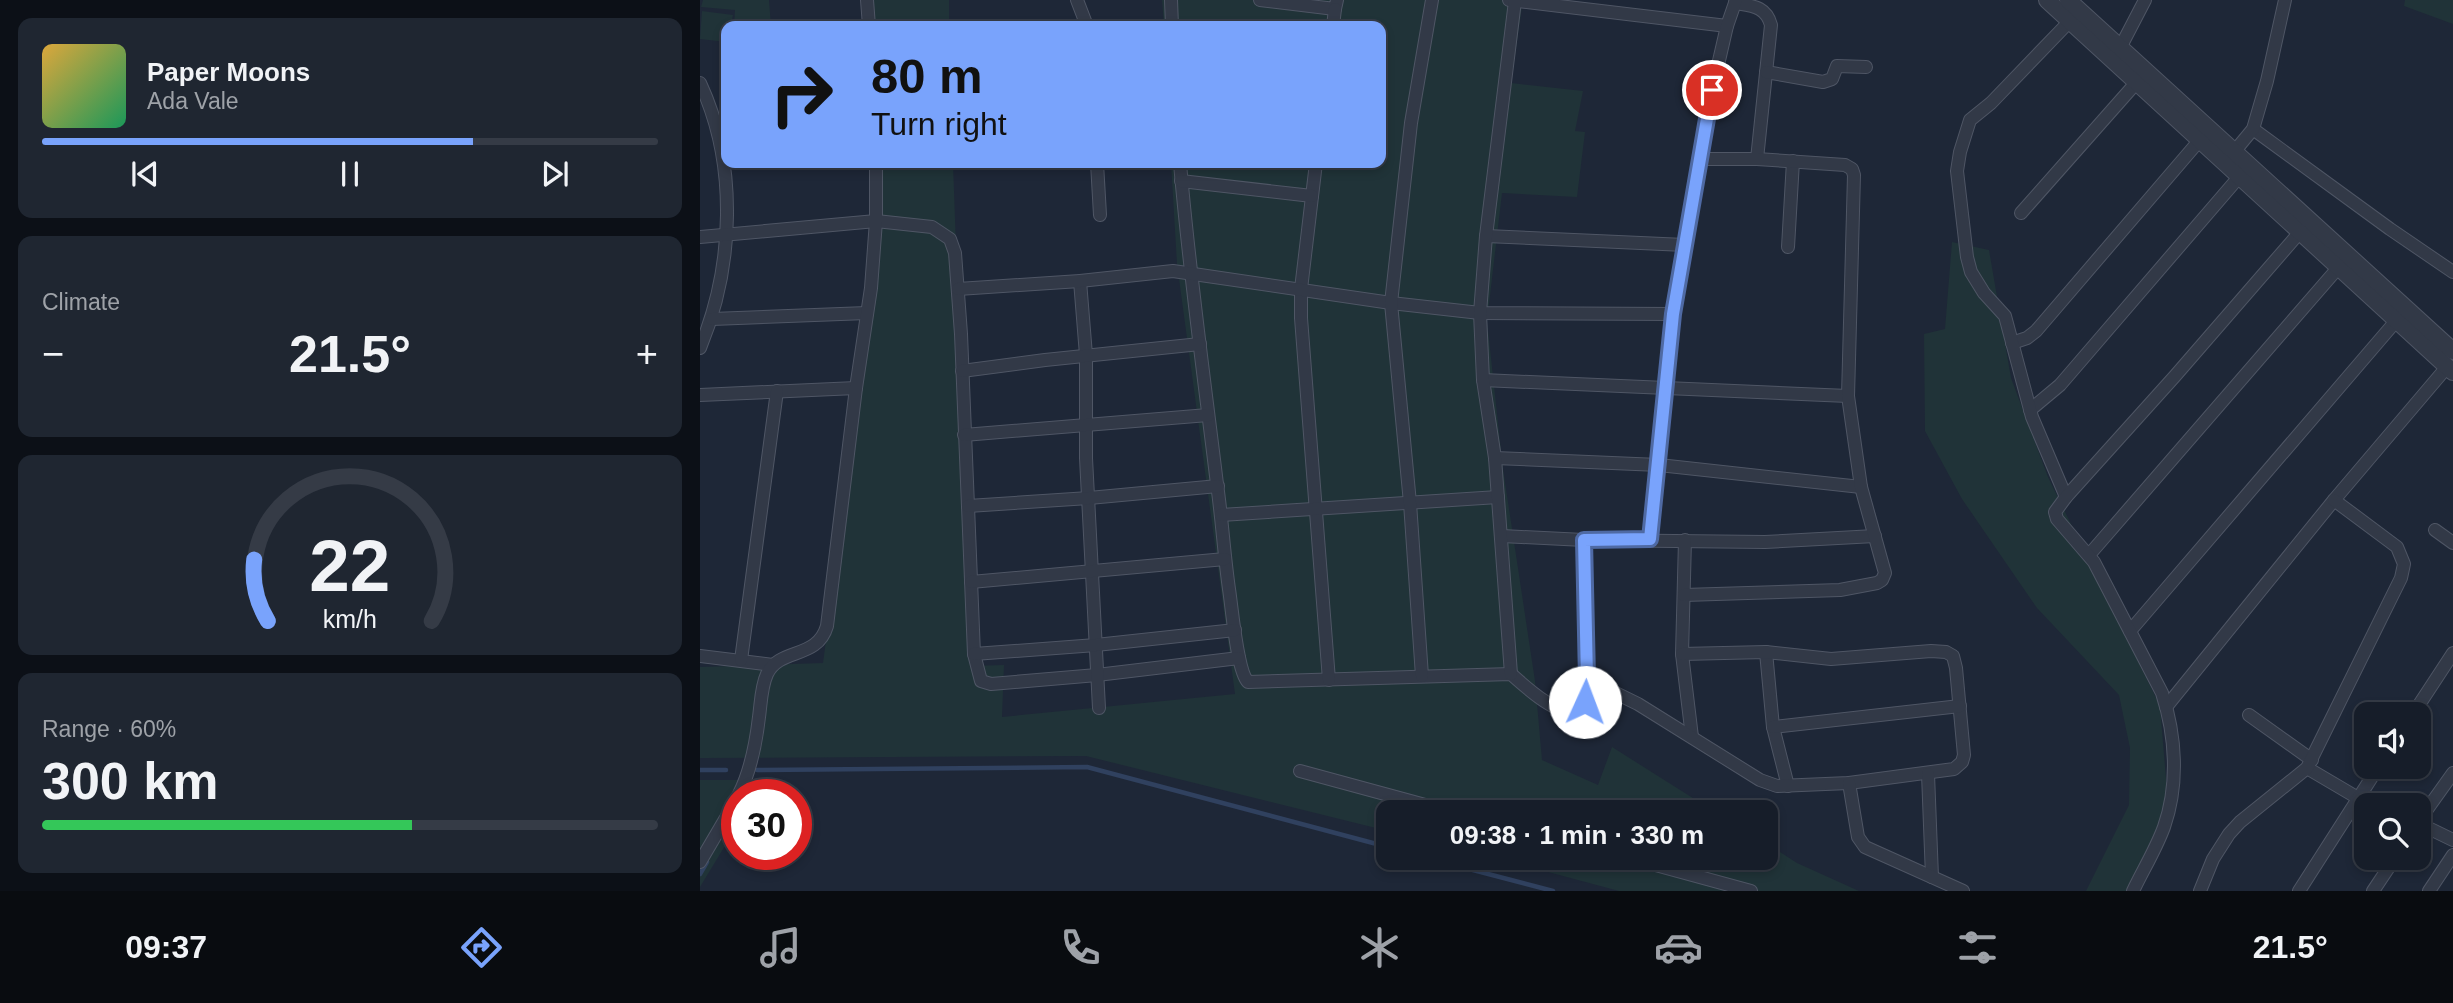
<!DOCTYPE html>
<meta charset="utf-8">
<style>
body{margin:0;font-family:Helvetica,sans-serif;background:#1f2631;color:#f1f3f6;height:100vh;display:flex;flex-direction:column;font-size:26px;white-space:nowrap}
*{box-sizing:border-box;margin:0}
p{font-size:23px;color:#9ea2a8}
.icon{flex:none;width:38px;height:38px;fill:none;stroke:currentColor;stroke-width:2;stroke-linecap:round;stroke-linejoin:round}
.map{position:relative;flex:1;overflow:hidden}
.panel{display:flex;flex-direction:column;gap:18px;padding:18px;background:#0c1017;width:700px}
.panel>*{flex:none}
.banner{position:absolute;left:21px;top:21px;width:665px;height:147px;border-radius:14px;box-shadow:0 4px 10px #0003,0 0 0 2px #353b46;background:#79a3fc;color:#111;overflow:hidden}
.fabs{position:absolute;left:1654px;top:702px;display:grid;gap:14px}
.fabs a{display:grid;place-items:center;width:77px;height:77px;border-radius:14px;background:#161d29;box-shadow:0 4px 10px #0003,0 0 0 2px #353b46;font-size:35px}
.speed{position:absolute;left:21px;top:779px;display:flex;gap:14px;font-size:35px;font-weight:700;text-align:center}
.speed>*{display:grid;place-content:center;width:91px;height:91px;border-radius:50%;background:#161d29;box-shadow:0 4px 10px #0003,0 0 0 2px #353b46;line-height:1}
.speed .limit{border:10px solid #d22;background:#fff;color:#111}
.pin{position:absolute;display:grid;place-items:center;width:60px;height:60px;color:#fff;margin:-30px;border:4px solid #fff;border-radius:50%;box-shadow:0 2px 7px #0007}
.me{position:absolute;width:77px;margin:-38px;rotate:2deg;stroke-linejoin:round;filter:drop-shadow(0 0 5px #0008)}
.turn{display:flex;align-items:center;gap:24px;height:147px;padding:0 35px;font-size:32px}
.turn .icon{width:91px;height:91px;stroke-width:2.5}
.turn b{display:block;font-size:49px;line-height:60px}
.big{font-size:52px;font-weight:700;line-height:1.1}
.panel .widget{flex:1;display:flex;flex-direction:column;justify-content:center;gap:10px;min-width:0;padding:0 24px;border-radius:14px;background:#1f2631}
.panel .dial{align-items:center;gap:0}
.dial svg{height:182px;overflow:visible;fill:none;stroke:#353b46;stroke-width:7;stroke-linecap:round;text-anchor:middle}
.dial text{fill:#f1f3f6;stroke:none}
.song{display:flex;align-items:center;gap:21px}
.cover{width:84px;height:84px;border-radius:10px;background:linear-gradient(135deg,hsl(40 70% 55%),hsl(150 70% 35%))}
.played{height:7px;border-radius:4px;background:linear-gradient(90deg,#79a3fc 70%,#353b46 70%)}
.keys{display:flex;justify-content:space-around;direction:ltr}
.heat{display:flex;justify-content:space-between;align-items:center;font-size:38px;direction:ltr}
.charge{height:10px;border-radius:5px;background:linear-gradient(90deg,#34c759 60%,#353b46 0)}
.trip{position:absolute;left:676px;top:800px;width:402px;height:70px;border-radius:14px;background:#161d29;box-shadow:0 4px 10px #0003,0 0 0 2px #353b46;font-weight:700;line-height:70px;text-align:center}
.tabs{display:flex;height:112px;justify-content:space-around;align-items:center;background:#090c10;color:#9ea2a8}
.tabs .icon{width:49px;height:49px}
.tabs .on{color:#79a3fc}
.tabs b{font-size:32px;color:#f1f3f6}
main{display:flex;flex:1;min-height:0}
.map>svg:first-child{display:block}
</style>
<main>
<section class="panel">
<div class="widget">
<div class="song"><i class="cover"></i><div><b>Paper Moons</b><p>Ada Vale</p></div></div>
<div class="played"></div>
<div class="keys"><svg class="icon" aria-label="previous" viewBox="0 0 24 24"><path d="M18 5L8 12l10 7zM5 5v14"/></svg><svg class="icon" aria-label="pause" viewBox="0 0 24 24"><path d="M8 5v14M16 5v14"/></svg><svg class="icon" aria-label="next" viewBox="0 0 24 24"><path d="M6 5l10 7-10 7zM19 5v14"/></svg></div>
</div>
<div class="widget"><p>Climate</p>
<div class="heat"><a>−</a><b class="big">21.5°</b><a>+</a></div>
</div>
<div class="widget dial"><svg viewBox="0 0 100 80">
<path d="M14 69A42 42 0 1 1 86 69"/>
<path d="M14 69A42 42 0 0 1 8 42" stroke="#79a3fc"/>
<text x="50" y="56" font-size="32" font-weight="700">22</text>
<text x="50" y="72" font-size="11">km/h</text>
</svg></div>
<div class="widget"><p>Range · 60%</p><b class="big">300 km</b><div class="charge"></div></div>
</section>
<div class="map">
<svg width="1753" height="891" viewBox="0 0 1753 891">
<rect width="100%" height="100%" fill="#1e2737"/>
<g fill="#203338">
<polygon points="3,0 69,0 71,26 34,26 35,10 1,7"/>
<polygon points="168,0 249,0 249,26 170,26"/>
<polygon points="462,0 823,0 811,83 883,91 875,131 885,132 877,197 802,193 787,321 803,469 835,681 842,760 898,785 912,747 1015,812 688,812 688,831 386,756 0,758 0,667 123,663 181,231 182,163 253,163 271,666 304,665 302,717 535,694 477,264 471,163 681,163 681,26 464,26"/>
<polygon points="1705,0 1753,0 1753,24 1704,6"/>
<polygon points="2,11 33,15 31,26 26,26 26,42 0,39"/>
<polygon points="1252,242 1289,250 1311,378 1348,477 1460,706 1467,791 1460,839 1437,891 1386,891 1429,805 1430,748 1419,695 1337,608 1262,499 1225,431 1224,334 1245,329"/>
<polygon points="0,780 64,780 56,794 37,794 37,826 0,887"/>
<polygon points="1066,843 1097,863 1159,891 919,891 796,858 1066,858"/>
</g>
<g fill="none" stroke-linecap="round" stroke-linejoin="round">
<g stroke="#30415f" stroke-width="4.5">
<polyline points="0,770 26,770"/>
<polyline points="57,770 387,767 688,847"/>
<polyline points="727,858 853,891"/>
<polyline points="0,874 7,862"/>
</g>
<defs>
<g id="minor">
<polyline points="167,0 169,26"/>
<polyline points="377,0 387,26"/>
<polyline points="471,0 472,26"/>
<polyline points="560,0 635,9 637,0"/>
<polyline points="809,0 1027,26"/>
<path d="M1035 3C1052 6 1066 6 1071 25L1057 159"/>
<polyline points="633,26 635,9"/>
<polyline points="1420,48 1445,0"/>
<polyline points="1066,72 1123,82 1132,79 1137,66 1166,67"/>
<path d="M0 83C38 164 34 266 0 348"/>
<polyline points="1553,129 1690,229 1753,272"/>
<polyline points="1529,158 1553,129 1567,81 1585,0"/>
<polyline points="397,163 400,215"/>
<path d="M480 163C489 270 504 377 517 484 522 519 524 554 529 589 532 608 537 671 548 682L811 674C829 690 855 714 880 714 892 697 884 569 884 540"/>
<polyline points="616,163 601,289 601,318 629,680"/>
<polyline points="481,181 612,196"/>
<polyline points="1321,213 1436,83"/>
<polyline points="786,236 985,245"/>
<polyline points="0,237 176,221 232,227 250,239 255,253 261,334 274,654 281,681 291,684 397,675 539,658"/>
<polyline points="1088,247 1093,161"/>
<polyline points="380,281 386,355 386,458 399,708"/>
<polyline points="258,289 380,281 473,271 691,303 780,313 973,314"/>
<polyline points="12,319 167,313"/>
<polyline points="1312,343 1327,338 1336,331 1499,141"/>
<polyline points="262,371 345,360 500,344"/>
<polyline points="783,380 1148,396"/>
<polyline points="0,395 156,388"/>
<polyline points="1330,410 1360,385 1539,177"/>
<polyline points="264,435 508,415"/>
<polyline points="795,458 959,465 1161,487"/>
<polyline points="1366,497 1332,417 1305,316 1284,293 1271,272 1267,257 1257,171 1260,152 1270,120 1291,103 1370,21"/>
<polyline points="268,506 389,498 518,486"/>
<polyline points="521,515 798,497"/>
<polyline points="1735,530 1753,543"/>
<polyline points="802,536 884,540 1065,542 1175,536"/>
<polyline points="950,539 973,314 1012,91 1027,26 1036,0"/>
<polyline points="985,540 982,654 992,737"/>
<polyline points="1389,555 1638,268"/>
<polyline points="271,582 525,559"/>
<polyline points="984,595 1140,590 1177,583 1182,580 1185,573 1161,487 1148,396 1154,175 1152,169 1145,165 1057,159 999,159"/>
<polyline points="1430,631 1696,321"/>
<polyline points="1066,652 1073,727 1088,786"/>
<polyline points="274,654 396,645 535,630"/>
<polyline points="0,656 73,665"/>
<polyline points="41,660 77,391"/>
<polyline points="811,674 795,458 783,380 780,313 786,236 815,1"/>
<polyline points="722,676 710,503 691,303 711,123 732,0"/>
<polyline points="887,679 938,704 1060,780 1077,786 1149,783 1254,769 1262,762 1264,755 1256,668 1253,656 1246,652 1231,651 1131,659 1066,652 982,654"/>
<polyline points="1466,707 1634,500 1747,367"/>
<polyline points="1713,714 1753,653"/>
<polyline points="1549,715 1612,760"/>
<polyline points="1073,727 1260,706"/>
<polyline points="1607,768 1658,798 1674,805"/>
<polyline points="600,771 751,812"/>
<polyline points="1228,774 1232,877"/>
<polyline points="1149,783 1158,837 1165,847 1263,891"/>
<path d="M39 794C51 770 56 743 59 717 61 703 61 687 67 674 80 647 117 660 127 626L156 388 171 288 176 221V163"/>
<polyline points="1718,822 1753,773"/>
<polyline points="1718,823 1753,840"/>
<polyline points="930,858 1051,891"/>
<polyline points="0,862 37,799"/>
<path d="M1433 891C1443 870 1456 849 1464 827 1479 784 1476 736 1462 693L1394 562 1357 519 1355 512 1366 497 1475 376 1600 232"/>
<polyline points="1500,891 1513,859 1529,834 1540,822 1607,768 1701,578 1704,564 1697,547 1634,500"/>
<polyline points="1599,891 1679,766"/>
<polyline points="1673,891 1695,858"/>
<polyline points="1729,891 1753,855"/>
</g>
<g id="tertiary">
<polyline points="1347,0 1753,372"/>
<polyline points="1368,0 1753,351"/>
</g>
</defs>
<use href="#minor" stroke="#4f5665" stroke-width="14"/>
<use href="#tertiary" stroke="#4f5665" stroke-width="18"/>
<use href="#minor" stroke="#323947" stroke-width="12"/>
<use href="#tertiary" stroke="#323947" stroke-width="16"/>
</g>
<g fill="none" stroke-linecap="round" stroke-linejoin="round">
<defs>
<polyline id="route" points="885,702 887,679 884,540 950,539 973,314 1012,90"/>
</defs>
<use href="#route" stroke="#4f6aa4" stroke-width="18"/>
<use href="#route" stroke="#79a3fc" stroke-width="12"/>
</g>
</svg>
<div class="fabs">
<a><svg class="icon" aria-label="sound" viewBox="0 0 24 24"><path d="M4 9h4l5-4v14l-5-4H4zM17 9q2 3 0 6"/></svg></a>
<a><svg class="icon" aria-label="search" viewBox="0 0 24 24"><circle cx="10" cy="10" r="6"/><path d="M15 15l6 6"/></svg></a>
</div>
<div class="speed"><div class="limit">30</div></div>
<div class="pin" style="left:1012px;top:90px;background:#d93025"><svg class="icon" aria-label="arrive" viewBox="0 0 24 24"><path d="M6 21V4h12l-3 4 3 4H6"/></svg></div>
<svg class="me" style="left:885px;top:702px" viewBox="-20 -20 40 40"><circle r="19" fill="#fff"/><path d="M0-13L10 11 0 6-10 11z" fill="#79a3fc"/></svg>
<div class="trip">09:38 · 1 min · 330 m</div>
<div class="banner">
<div class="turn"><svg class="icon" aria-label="right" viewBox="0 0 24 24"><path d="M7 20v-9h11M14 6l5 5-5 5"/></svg><div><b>80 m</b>Turn right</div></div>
</div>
</div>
</main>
<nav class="tabs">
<b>09:37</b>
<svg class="icon on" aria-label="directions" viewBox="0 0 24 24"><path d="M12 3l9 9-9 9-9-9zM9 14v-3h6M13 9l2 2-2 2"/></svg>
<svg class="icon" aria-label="music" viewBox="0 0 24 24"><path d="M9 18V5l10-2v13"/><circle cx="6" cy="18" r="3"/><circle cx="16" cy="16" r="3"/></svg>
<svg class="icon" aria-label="phone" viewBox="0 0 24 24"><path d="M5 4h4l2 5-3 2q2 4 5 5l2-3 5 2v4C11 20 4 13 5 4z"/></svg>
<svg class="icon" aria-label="climate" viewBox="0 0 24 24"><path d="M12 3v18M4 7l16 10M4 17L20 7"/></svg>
<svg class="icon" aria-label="car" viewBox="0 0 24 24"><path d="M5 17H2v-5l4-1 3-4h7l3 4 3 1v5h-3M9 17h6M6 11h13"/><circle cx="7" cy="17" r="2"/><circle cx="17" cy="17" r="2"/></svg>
<svg class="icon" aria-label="filters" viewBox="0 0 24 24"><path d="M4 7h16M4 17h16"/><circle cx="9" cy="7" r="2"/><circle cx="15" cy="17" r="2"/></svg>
<b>21.5°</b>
</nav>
